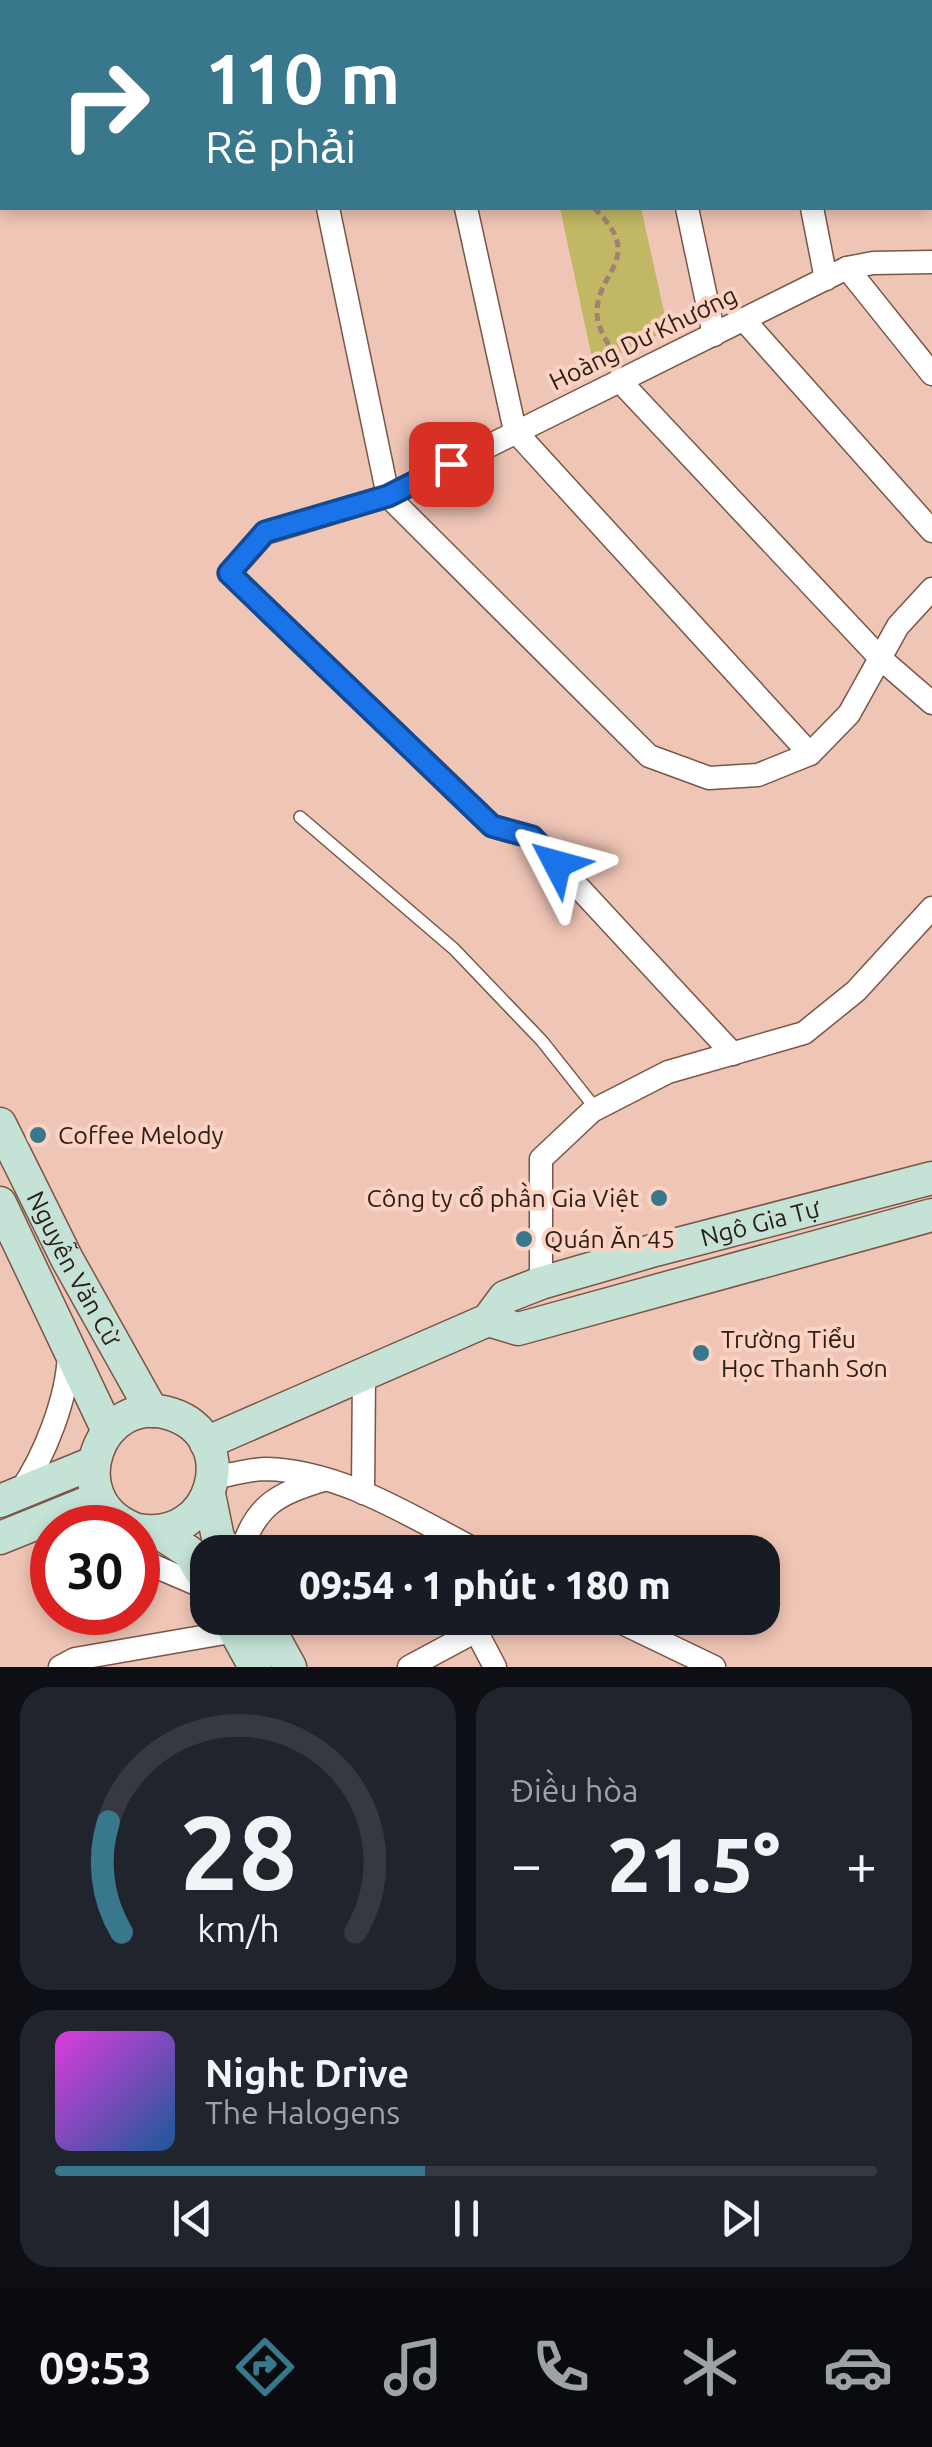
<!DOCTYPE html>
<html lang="vi">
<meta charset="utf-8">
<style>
body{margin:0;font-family:Ubuntu,sans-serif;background:#20242c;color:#f1f3f6;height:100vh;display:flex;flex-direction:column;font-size:38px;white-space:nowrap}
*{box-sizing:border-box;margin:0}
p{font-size:32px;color:#9ea1a6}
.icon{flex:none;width:55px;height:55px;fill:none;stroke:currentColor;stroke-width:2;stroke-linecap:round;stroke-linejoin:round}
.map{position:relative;height:1667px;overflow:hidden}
.details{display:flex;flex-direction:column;gap:20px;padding:20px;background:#0d0f14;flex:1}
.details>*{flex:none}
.hud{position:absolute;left:0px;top:0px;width:932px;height:210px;box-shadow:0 5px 15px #0003;background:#38778c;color:#fff;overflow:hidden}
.speed{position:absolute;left:30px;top:1505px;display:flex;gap:20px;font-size:50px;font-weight:700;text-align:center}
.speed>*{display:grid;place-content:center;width:130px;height:130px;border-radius:50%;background:#171b24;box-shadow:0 5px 15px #0003;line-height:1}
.speed .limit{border:15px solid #d22;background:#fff;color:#111}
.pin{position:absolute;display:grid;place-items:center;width:85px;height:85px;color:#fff;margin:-42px;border-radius:20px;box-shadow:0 5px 15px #0006}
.me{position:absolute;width:110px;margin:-55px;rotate:309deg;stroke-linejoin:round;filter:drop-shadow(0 0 8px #0008)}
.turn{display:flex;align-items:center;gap:35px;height:210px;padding:0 40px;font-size:45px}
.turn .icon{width:130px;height:130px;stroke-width:2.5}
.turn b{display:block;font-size:70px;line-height:85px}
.big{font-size:75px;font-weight:800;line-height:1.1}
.details .tile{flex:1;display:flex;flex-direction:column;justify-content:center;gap:15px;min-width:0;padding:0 35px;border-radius:30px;background:#20242c}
.details .dial{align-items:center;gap:0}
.dial svg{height:260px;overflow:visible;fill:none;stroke:#363941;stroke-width:7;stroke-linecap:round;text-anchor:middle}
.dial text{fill:#f1f3f6;stroke:none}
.song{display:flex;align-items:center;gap:30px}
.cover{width:120px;height:120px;border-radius:15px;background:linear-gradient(135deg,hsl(300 70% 55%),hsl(210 70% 35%))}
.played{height:10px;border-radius:5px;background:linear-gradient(90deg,#38778c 45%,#363941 45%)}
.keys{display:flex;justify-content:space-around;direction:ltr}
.heat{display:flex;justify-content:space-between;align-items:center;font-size:55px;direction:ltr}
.details .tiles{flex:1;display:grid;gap:20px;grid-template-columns:1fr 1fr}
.tile:last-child{grid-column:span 2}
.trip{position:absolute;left:190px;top:1535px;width:590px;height:100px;border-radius:30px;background:#171b24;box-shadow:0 5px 15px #0003;font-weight:800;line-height:100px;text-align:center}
.tab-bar{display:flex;height:160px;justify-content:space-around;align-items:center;background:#090b0e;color:#9ea1a6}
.tab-bar .icon{width:70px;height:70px}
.tab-bar .active{color:#38778c}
.tab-bar b{font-size:45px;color:#f1f3f6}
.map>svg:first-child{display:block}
</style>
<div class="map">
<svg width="932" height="1667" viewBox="0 0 932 1667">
<rect width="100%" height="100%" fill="#efc5b5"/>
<polygon fill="#c1b764" points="560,208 641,208 668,330 594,367"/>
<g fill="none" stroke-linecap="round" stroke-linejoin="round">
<defs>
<polyline id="service" points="300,817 454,949 542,1041 596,1109"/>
<g id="minor">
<polyline points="284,0 285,2"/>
<polyline points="771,0 771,2"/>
<polyline points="659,2 672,0"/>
<polyline points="328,208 388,496 649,756 709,778 758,775 810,754 849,714 898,626 932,589"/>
<polyline points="466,208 515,431 810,754"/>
<polyline points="687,208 714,335"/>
<polyline points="812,208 826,279"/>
<polyline points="847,268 932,374"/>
<polyline points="744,320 932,531"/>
<polyline points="619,380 880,658 932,703"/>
<polyline points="733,1054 532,837 492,826 229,573 265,533 388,496 847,268 873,263 932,262"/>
<polyline points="541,1283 541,1159 592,1111 668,1072 804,1033 856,991 932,908"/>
<path d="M213 1478C230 1475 249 1469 266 1469 343 1471 413 1518 480 1552"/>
<path d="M19 1493C45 1456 68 1397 69 1352"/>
<polyline points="363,1493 364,1374"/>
<path d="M241 1552C256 1504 278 1494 323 1480"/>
<polyline points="138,1559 208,1589"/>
<polyline points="612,1618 714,1667"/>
<polyline points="479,1621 476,1631 495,1667"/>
<polyline points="60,1667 75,1659 236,1631"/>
<polyline points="409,1667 476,1631"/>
</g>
<g id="secondary">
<path id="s1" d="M0 1124 67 1259 152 1411"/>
<polyline points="0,1203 108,1431"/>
<polyline points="488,1320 518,1329 932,1215"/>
<path id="s2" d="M206 1443 488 1320 505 1297 541 1283 655 1250 932 1178"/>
<polyline points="209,1494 218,1538 227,1552"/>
<polyline points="0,1501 93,1463"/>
<path d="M132 1528C60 1498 99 1391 171 1414 243 1437 215 1544 138 1530"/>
<polyline points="158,1532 189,1552 208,1583"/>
<polyline points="0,1538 99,1498"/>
<polyline points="228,1618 255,1667"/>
<polyline points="263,1618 290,1667"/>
</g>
</defs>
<use href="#service" stroke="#795648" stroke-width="14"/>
<use href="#minor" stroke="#795648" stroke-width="25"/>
<use href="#secondary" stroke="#795648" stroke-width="35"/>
<path stroke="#a08175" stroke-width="5" stroke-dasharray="8 5" stroke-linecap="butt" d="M594 208C647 259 596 270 597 314 598 330 608 344 617 357"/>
<use href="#service" stroke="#fff" stroke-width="11"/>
<use href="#minor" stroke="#fff" stroke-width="22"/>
<use href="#secondary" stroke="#c4e3d6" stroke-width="32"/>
</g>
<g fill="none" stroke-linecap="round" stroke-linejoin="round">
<defs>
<polyline id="route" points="451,464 388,496 265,532 229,573 492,826 532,837 557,864"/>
</defs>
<use href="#route" stroke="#114b97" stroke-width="25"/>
<use href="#route" stroke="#1a73e8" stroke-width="18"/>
</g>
<g fill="#38778c" stroke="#fcd2c2" stroke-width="4">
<circle cx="38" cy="1135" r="10"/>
<circle cx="659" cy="1198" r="10"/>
<circle cx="524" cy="1239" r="10"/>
<circle cx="701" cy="1353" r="10"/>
</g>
<g text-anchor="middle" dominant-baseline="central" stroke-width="8" stroke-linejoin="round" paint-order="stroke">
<g font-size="25" fill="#2c1d17" stroke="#fcd2c2">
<text transform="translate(643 338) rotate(-26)">Hoàng Dư Khương</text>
<text stroke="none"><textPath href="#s2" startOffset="602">Ngô Gia Tự</textPath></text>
<text stroke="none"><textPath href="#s1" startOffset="162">Nguyễn Văn Cừ</textPath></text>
</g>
<g font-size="25" fill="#2c1d17" stroke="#fcd2c2" text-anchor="start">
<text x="58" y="1135">Coffee Melody</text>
<text x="639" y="1198" text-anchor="end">Công ty cổ phần Gia Việt</text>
<text x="544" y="1239">Quán Ăn 45</text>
<text x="721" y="1339">Trường Tiểu<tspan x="721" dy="29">Học Thanh Sơn</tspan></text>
</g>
</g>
</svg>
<div class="speed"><div class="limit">30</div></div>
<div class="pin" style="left:451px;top:464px;background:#d93025"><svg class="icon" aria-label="arrive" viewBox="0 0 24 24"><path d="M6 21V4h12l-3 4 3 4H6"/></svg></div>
<svg class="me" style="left:557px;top:864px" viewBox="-20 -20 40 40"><path d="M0-17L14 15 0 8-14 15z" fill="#1a73e8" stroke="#fff" stroke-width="4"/></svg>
<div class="trip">09:54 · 1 phút · 180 m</div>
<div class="hud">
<div class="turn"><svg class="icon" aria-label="right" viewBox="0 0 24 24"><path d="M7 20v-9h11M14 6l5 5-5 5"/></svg><div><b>110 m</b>Rẽ phải</div></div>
</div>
</div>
<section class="details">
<div class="tiles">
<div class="tile dial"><svg viewBox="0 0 100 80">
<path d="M14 69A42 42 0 1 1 86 69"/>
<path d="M14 69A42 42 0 0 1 10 35" stroke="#38778c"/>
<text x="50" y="56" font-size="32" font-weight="700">28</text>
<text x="50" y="72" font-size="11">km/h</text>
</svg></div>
<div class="tile"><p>Điều hòa</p>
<div class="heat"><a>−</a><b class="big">21.5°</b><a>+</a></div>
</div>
<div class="tile">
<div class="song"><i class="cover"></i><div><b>Night Drive</b><p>The Halogens</p></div></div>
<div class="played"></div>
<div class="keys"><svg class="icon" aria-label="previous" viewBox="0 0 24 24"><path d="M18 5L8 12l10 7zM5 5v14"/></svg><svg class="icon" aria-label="pause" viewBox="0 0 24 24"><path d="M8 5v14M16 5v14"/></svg><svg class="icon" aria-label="next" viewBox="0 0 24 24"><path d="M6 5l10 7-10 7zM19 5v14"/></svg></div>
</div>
</div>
</section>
<nav class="tab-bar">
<b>09:53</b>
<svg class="icon active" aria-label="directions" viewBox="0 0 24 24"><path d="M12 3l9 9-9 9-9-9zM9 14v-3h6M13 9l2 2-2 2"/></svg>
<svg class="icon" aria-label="music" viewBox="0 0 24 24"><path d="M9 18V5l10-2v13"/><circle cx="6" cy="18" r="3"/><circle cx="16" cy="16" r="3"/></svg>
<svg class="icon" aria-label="phone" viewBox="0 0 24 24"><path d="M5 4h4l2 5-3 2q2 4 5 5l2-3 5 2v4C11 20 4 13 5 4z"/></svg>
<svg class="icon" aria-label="climate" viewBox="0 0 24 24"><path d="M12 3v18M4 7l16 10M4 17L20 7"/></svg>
<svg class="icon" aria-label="car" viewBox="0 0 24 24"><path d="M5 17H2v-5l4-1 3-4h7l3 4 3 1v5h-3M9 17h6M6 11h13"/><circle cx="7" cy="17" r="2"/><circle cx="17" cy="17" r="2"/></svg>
</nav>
